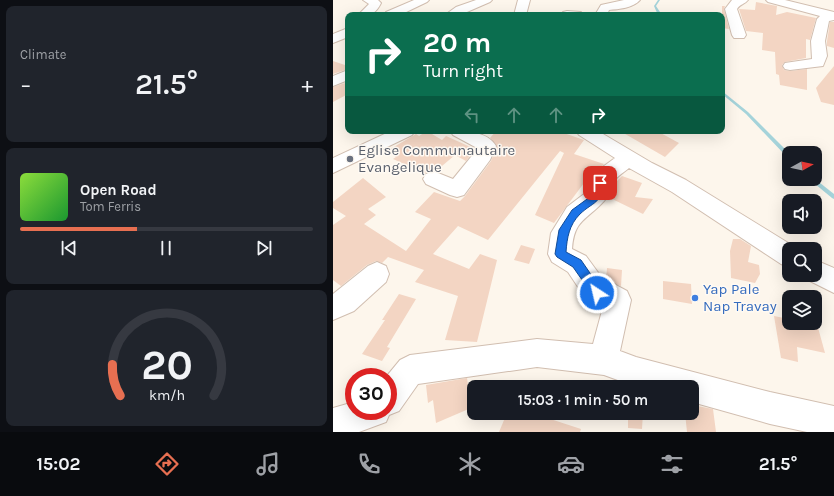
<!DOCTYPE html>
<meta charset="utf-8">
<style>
body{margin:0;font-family:Karla,sans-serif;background:#20242c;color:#f1f3f6;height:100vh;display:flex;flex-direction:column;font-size:15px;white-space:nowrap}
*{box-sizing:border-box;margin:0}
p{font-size:13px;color:#9ea1a6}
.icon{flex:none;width:22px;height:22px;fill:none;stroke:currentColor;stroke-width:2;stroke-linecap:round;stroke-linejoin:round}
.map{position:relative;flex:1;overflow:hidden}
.drawer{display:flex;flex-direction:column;gap:6px;padding:6px;background:#0d0f14;width:333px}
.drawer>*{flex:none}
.banner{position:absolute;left:12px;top:12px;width:380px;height:122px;border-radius:8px;box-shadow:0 4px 16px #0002;background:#0b6e4f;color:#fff;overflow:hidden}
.needle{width:26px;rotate:82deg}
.buttons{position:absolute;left:449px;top:146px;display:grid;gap:8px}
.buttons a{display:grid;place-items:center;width:40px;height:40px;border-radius:8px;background:#171b24;box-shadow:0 4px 16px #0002;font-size:20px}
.speed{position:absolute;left:12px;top:368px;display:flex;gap:8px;font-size:20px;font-weight:700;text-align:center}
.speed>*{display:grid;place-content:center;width:52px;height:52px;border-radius:50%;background:#171b24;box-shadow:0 4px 16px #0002;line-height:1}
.speed .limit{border:6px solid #d22;background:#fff;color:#111}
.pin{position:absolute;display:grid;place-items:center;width:34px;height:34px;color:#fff;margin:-17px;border-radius:8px;box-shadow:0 2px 6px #0006}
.me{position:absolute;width:44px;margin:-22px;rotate:325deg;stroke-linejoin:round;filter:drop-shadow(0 0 3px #0008)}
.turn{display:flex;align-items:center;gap:14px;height:84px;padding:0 12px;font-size:18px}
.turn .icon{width:52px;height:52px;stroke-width:2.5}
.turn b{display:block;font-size:28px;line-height:34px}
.lanes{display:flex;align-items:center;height:38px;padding:0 12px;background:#0003;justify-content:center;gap:20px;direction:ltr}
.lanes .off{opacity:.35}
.big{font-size:30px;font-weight:600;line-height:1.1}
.drawer .card{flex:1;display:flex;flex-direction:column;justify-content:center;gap:6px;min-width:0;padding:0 14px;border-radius:8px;background:#20242c}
.drawer .dial{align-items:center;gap:0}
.dial svg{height:104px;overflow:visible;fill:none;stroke:#363941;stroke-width:7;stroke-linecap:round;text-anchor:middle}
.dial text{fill:#f1f3f6;stroke:none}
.song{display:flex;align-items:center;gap:12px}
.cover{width:48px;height:48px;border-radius:6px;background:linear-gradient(135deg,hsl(90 70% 55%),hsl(130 70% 35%))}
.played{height:4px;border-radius:2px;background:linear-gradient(90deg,#e76f51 40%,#363941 40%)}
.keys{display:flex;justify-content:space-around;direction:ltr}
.heat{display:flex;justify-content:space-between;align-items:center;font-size:22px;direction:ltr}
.trip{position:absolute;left:134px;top:380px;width:232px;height:40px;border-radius:8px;background:#171b24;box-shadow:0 4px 16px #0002;font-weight:600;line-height:40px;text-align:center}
.tabs{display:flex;height:64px;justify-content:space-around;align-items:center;background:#090b0e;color:#9ea1a6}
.tabs .icon{width:28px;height:28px}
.tabs .selected{color:#e76f51}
.tabs b{font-size:18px;color:#f1f3f6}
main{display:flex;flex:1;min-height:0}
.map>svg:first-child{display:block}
</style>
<main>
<section class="drawer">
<div class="card"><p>Climate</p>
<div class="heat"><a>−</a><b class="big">21.5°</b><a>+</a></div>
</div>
<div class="card">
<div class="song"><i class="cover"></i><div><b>Open Road</b><p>Tom Ferris</p></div></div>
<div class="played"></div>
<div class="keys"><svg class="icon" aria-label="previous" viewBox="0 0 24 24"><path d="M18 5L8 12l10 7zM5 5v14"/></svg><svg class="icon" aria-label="pause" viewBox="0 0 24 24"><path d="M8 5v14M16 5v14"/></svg><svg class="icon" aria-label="next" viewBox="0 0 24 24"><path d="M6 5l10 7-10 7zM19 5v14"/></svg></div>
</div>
<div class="card dial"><svg viewBox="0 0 100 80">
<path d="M14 69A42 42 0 1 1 86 69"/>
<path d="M14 69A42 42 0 0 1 8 45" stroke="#e76f51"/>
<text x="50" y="56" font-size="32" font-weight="700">20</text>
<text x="50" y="72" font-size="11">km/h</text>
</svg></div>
</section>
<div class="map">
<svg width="501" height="432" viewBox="0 0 501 432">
<rect width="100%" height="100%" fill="#fdf6ec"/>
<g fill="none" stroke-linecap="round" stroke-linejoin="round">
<g fill="#a5d3da" fill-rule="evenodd">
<polygon points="325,0 327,0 323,6 329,15 325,15 321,6"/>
<polygon points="389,91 415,112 456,153 456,158 454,157 413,114 389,94"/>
<polygon points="476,179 482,179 501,194 501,199 499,198"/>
</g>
</g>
<g fill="#f3d5c3">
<polygon points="423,2 444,6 443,15 454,12 483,18 477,40 473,39 473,58 452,62 449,65 451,70 457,71 474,69 474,90 447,85 446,75 443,74 442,52 429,50 430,33 413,31 406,9 422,10"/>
<polygon points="389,6 392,6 391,9 396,29 389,28"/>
<polygon points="497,22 501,22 501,48 494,46 494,41"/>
<polygon points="0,61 15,66 15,69 0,74"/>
<polygon points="501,66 501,105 488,102 483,88"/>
<polygon points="15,82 15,94 0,102 0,87"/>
<polygon points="94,131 109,140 113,136 142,149 133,161 122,155 103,171 99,170 92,173 60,159 63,157 54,151 83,134 86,136"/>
<polygon points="163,131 225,131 251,140 241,154 271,164 259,177 256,185 251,183 221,223 202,215 231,153 227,151 155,240 125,226 100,254 136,269 147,254 164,260 144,342 112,340 125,296 82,282 91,270 55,257 49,263 43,261 34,265 8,286 0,280 0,225 13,216 0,208 0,202 30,178 53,197 35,209 43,215 31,224 73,251 98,219 82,212 101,192 127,201 132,196 158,161 164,147 157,138"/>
<polygon points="287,131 324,131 346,143 332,157"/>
<polygon points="289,176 309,183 302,197 320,199 310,214 275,197 276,194 282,194 276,192 277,188"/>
<polygon points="400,239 407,239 418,246 415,262 426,265 427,274 422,283 398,278 397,251"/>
<polygon points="188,245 202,249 196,264 181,260"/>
<polygon points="274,268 289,270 288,286 273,281"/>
<polygon points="330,281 358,284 359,304 330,299"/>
<polygon points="66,294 83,299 54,347 57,348 49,361 29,354 52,320 49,320"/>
<polygon points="441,316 456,319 456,323 484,324 492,353 464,347 465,362 448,358"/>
<polygon points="134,378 138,408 103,423 100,400 95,403 93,385"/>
<polygon points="359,405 380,409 383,432 354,432 352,413 359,413"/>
<polygon points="174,413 199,413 248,429 247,432 166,432"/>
<polygon points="295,413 310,413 309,429 295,428"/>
</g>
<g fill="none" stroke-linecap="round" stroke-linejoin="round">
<defs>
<g id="minor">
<path d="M30 0H45L48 3C43 13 39 15 28 15L27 13 36 4Z"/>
<polygon points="81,0 96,0 94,2 67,15 51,15 53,12"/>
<polygon points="143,0 159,0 157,2 127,15 112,15 123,7"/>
<polygon points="185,0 197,0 193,15 181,15"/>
<path d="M291 0H307C300 8 286 9 276 10L274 15H262L268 5Z"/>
<path d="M399 0H415C412 4 407 4 404 9L413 35 411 38H401L399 35 392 9Z"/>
<polygon points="433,0 452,0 501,12 501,20 496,21 492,41 494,56 490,66 457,70 452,69 450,66 452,63 479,59 478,41 484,19 487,16 435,2"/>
<polygon points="234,11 248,12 250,15 228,15 230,12"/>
<polygon points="15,28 15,37 0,43 0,34"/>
<polygon points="15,70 15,80 0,86 0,76"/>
<polygon points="58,131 82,131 79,135 0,173 0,158"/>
<path d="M117 131C133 131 154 131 163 146L157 160 131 195 124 197 117 195 93 184 90 179 93 174 100 171 120 179 142 152 144 148 120 135Z"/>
<path d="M243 131H265L319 163 353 180 465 249H456V267L448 264 339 192 296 168C290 173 280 179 276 187 274 192 275 197 271 201 254 220 241 219 239 249L253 256 272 282 281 284 294 291 298 300 287 351 303 357 437 392 501 406V432H474L437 424 359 402V387H304L271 375 204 367 85 384 66 411 56 415 53 422 26 432H0V408L21 402V411H55V377H53L67 360 77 355 204 339 260 344 270 307 255 302 235 272 219 262 215 254 218 233 234 207 255 191 260 178 271 166 282 158 246 135Z"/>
<polygon points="482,260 501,268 501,293 473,279 471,275 482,275"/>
<polygon points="44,262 53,266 56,274 53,282 21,311 0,320 0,294 35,266"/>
</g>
</defs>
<use href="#minor" stroke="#d1beb0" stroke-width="2"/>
<use href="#minor" fill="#fff" fill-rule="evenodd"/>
</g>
<path fill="#1a73e8" stroke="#114b97" d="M267 180 271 183C267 205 261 201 247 214 236 225 234 238 233 252L248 260 268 289 270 293 268 297 264 298 261 297 240 267 224 257 222 254 226 230 239 210 261 194 263 183Z"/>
<circle fill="#6b7280" stroke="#fffaf3" stroke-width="1.5" cx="17" cy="159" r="4"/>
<circle fill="#3f7fe0" stroke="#fffaf3" stroke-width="1.5" cx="362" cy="298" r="4"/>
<g text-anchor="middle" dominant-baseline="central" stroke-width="3" stroke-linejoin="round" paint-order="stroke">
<g font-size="15" fill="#5b616d" stroke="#fffaf3" text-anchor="start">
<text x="25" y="150">Eglise Communautaire<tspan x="25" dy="17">Evangelique</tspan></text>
</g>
<g font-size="15" fill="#366cbe" stroke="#fffaf3" text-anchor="start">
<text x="370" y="289">Yap Pale<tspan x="370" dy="17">Nap Travay</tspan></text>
</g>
</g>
</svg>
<div class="buttons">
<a><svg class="needle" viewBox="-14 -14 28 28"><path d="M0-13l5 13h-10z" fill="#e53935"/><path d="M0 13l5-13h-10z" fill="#9ea1a6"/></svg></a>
<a><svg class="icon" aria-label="sound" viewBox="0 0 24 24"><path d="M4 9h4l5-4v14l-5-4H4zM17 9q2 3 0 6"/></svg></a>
<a><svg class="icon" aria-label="search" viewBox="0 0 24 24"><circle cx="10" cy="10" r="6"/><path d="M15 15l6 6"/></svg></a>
<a><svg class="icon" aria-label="layers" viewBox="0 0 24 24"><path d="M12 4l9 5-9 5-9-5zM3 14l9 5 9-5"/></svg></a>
</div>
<div class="speed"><div class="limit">30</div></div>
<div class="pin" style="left:267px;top:183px;background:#d93025"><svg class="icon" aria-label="arrive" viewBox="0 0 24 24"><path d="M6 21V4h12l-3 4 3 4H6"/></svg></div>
<svg class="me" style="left:264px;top:293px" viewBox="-20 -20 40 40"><circle r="17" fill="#1a73e8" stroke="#fff" stroke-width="3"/><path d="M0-11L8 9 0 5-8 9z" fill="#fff"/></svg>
<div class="trip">15:03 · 1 min · 50 m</div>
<div class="banner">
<div class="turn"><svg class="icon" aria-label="right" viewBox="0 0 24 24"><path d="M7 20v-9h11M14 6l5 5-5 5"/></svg><div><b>20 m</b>Turn right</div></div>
<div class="lanes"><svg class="icon off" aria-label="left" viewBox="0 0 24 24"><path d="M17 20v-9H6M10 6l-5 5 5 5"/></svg><svg class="icon off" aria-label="ahead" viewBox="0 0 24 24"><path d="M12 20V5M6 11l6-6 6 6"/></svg><svg class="icon off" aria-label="ahead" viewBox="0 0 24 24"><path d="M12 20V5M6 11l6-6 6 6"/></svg><svg class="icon" aria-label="right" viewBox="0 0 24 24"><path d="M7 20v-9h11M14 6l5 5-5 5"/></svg></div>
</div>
</div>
</main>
<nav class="tabs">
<b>15:02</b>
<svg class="icon selected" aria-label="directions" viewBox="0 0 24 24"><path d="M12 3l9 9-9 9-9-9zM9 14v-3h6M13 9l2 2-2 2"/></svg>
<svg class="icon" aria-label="music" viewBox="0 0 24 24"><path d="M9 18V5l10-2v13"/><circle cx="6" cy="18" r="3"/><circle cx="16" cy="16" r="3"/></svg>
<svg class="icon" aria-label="phone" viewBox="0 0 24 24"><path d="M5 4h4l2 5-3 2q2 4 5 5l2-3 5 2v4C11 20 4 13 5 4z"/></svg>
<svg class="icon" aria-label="climate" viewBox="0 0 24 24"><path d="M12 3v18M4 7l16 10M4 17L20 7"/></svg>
<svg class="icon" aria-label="car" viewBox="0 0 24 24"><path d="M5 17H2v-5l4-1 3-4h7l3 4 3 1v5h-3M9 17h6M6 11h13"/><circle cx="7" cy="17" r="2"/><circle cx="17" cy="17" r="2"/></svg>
<svg class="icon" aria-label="filters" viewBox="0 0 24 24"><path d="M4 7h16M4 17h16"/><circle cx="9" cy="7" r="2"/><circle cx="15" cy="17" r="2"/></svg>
<b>21.5°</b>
</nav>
